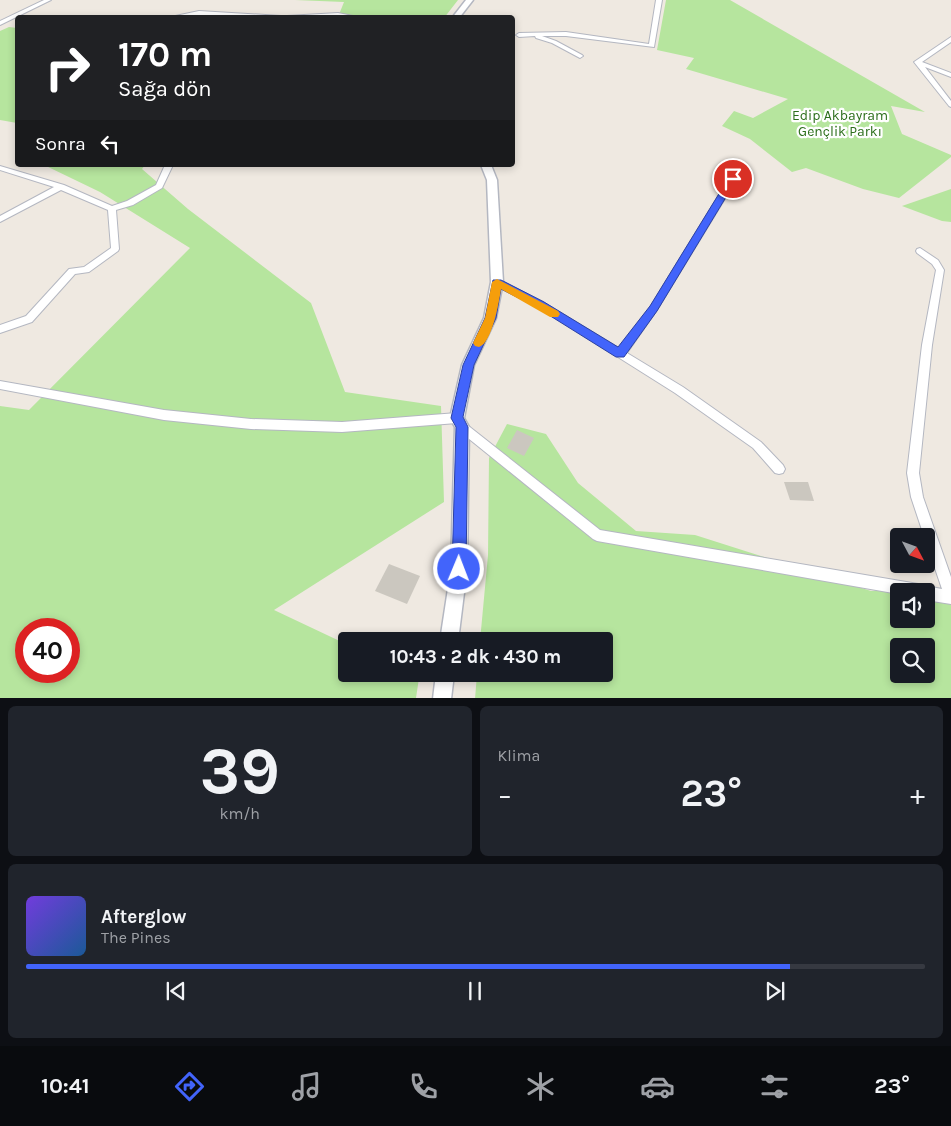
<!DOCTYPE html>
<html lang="tr">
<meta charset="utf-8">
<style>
body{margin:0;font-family:Karla,sans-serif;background:#20242c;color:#f1f3f6;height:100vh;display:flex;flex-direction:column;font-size:19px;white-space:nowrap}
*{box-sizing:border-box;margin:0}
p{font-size:16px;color:#9ea1a6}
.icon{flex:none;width:28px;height:28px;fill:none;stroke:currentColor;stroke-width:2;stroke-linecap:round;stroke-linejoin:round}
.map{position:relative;height:698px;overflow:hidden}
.panel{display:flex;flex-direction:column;gap:8px;padding:8px;background:#0d0f14;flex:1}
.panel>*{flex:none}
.guide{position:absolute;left:15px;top:15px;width:500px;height:152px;border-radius:5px;box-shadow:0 2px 8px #0003;background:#202124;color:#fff;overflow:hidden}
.needle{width:32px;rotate:131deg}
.fabs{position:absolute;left:890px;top:528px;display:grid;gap:10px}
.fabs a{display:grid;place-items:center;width:45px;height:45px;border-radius:5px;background:#171b24;box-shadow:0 2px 8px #0003;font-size:25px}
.speed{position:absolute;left:15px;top:618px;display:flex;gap:10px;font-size:25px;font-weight:700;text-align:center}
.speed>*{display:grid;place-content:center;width:65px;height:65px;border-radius:50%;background:#171b24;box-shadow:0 2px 8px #0003;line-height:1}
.speed .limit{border:8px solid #d22;background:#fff;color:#111}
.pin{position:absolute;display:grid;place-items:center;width:42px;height:42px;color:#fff;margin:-21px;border:2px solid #fff;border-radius:50%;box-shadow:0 1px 5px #0007}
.me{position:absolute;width:55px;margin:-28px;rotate:1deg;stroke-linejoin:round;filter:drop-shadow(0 0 4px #0008)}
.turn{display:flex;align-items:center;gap:18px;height:105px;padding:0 20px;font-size:22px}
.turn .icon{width:65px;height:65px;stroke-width:2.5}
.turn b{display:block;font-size:35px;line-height:42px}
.then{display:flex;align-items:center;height:48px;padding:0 20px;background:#0003;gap:10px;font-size:19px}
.big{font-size:38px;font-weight:700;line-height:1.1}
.panel .tile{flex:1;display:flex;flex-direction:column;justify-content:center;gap:8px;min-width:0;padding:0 18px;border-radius:8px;background:#20242c}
.panel .dial{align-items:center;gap:0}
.dial b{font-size:65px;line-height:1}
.song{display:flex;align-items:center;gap:15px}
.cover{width:60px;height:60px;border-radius:8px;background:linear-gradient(135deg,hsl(260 70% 55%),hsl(210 70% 35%))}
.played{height:5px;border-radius:2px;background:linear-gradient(90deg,#4264fb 85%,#363941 85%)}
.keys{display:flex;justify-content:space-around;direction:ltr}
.heat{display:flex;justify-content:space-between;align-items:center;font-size:28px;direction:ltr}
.panel .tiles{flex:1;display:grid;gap:8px;grid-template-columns:1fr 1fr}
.tile:last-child{grid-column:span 2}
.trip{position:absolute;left:338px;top:632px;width:275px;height:50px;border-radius:5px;background:#171b24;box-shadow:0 2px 8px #0003;font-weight:700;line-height:50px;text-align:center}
.tab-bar{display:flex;height:80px;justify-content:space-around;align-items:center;background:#090b0e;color:#9ea1a6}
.tab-bar .icon{width:35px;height:35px}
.tab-bar .current{color:#4264fb}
.tab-bar b{font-size:22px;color:#f1f3f6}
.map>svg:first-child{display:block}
</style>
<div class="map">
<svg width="951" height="699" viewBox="0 0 951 699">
<rect width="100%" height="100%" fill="#efe9e1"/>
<g fill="#b6e59e" fill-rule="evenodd">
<polygon points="295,0 458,0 444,18 338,17 344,2"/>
<polygon points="666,0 730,0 925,112 891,106 902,134 951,155 951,157 899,198 863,189 806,168 792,172 750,139 722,126 734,111 753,118 788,99 686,69 694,58 657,50"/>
<polygon points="9,27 17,28 17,123 0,120 0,31"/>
<path d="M44 165H145L142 169 188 209 311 303 345 392 441 406 444 502 274 610 346 644V674H410L419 678 416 698 0 699V406L29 410 190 248 100 192ZM26 629H69V671H26Z"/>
<polygon points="951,189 951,222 942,221 902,206"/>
<path d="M507 424 546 434 578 483 636 531 695 535 871 591 951 588V698L475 699 477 674H604V641H480L488 555 489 458ZM899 591H926V619H899ZM899 646H926V674H899Z"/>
</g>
<g fill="#cbc7bf">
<polygon points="517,430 534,438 524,456 507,448"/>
<polygon points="784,482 808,482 814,501 790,500"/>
<polygon points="389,564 420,576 407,604 375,591"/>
</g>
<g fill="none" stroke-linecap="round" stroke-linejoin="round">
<defs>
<g id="minor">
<polygon points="44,0 51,0 0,25 0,21"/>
<polygon points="656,0 662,0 654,47 566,36 542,36 556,41 582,55 583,56 580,58 552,43 536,38 535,36 519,37 516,35 519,33 566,32 649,44"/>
<path d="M199 11 281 16 284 18C256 18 229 15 201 15 190 15 178 18 166 18Z"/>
<polygon points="338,13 363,18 284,18 287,16"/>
<polygon points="951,37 951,42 922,62 951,73 951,77 925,67 951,101 951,107 949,106 914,62"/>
<polygon points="165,165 173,165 162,188 133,205 116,210 119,249 118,251 89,272 75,274 32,322 0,333 0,325 26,316 69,269 84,267 111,248 108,210 61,190 0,222 0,216 54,187 0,170 0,166 64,185 112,206 127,201 156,185"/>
<polygon points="730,177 733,177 737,179 657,310 627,353 683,387 761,442 783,465 785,469 783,473 779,474 775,473 753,448 675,393 537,306 494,284 492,282 497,279 500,280 543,302 619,348 651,306"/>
<polygon points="920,248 938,260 944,270 932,345 919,473 923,497 951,577 951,604 926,600 926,591 899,591 899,594 597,541 593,539 458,430 456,427 458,424 462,422 466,424 600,530 918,584 923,588 926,586 942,589 926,542 926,536 924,536 911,497 907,473 922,345 936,270 932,264 917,253 916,251 917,249"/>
<polygon points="0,381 164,410 251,419 342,422 457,413 461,415 462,418 461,421 457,423 342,432 251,429 164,420 0,389"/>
</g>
<g id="tertiary">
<polygon points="466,0 473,0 459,18 452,18"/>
<polygon points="481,165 491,165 497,180 503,282 496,318 474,365 464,418 469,427 467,569 458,641 440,641 451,569 455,427 450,418 462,365 484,318 491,282 487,180"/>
<polygon points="436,674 454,674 451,699 433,699"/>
</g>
</defs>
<use href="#minor" stroke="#b4b7c1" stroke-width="2"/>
<use href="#tertiary" stroke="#b4b7c1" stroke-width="3"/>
<use href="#minor" fill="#fff" fill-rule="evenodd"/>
<use href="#tertiary" fill="#fff" fill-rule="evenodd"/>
</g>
<polygon fill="#4264fb" stroke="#2b41a3" points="733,176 737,179 657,311 624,357 616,357 536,307 501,289 496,318 474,365 463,417 468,427 466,569 464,574 459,576 454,574 452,569 456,427 451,418 463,365 485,318 493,280 501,280 544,302 618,347 650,306 728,179"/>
<path fill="#f59e0b" d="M497 279 558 311 560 314 558 317H550L501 289C499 302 492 343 479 347L475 346 473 343 485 318 492 282Z"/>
<g text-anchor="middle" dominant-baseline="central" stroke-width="4.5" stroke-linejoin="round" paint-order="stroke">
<g font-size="14" fill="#2c6e1b" stroke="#fff">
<text x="840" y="115">Edip Akbayram<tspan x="840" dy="16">Gençlik Parkı</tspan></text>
</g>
</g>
</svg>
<div class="fabs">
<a><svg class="needle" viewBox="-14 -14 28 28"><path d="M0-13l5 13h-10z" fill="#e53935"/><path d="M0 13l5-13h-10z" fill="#9ea1a6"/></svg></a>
<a><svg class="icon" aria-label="sound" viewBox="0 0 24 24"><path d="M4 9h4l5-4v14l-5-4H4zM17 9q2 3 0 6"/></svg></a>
<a><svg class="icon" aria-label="search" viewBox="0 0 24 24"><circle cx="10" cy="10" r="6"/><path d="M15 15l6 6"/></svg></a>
</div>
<div class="speed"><div class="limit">40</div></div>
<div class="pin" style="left:733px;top:179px;background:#d93025"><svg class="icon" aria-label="arrive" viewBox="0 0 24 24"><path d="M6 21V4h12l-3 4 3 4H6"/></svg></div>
<svg class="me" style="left:459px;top:569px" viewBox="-20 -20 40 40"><circle r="17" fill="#4264fb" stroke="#fff" stroke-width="3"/><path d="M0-11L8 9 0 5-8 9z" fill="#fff"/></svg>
<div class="trip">10:43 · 2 dk · 430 m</div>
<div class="guide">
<div class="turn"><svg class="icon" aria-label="right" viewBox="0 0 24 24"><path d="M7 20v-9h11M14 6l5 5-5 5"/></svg><div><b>170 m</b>Sağa dön</div></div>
<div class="then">Sonra<svg class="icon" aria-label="left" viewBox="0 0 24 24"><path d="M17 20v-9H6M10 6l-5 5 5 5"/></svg></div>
</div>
</div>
<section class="panel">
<div class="tiles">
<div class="tile dial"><b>39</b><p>km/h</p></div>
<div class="tile"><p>Klima</p>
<div class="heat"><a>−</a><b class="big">23°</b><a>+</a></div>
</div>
<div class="tile">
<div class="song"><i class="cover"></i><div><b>Afterglow</b><p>The Pines</p></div></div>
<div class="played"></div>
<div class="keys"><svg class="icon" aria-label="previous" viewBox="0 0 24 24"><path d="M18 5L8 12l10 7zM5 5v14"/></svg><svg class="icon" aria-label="pause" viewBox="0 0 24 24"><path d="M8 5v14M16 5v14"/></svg><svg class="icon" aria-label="next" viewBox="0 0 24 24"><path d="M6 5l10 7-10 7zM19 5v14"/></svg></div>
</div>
</div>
</section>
<nav class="tab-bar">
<b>10:41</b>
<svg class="icon current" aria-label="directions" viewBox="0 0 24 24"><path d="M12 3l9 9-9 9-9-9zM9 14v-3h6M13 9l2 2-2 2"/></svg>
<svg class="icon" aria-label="music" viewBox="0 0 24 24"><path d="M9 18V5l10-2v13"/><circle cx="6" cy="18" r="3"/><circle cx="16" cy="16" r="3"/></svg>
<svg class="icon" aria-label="phone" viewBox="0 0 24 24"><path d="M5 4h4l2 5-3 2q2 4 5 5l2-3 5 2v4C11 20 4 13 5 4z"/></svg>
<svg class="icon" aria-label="climate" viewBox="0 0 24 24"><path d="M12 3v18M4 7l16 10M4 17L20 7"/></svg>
<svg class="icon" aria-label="car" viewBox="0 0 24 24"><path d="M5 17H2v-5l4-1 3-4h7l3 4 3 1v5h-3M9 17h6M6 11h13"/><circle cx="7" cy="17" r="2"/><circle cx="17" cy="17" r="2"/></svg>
<svg class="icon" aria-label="filters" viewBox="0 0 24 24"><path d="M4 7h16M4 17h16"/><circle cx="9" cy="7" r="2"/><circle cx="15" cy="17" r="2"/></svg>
<b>23°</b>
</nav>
